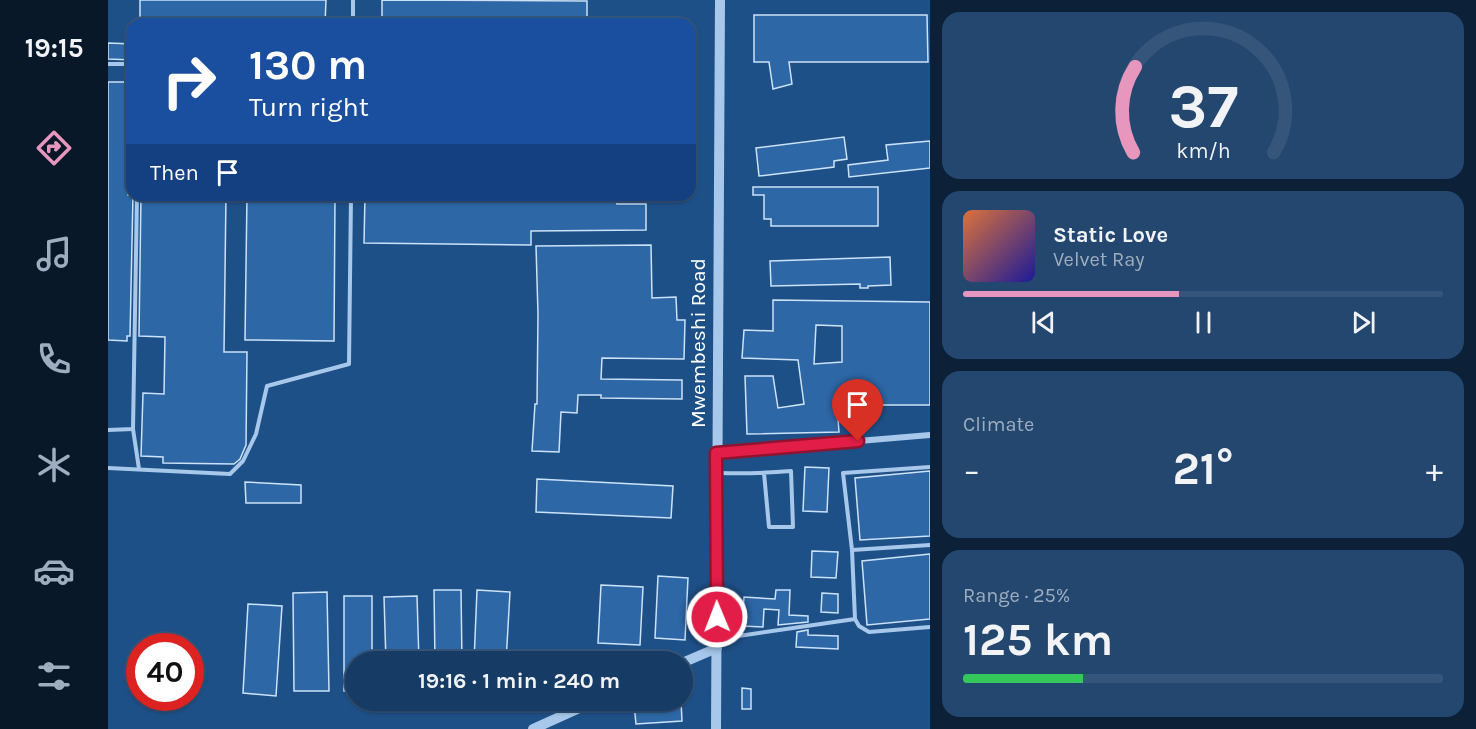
<!DOCTYPE html>
<meta charset="utf-8">
<style>
body{margin:0;font-family:Karla,sans-serif;background:#23476f;color:#f1f3f6;height:100vh;display:flex;flex-direction:column;font-size:22px;white-space:nowrap}
*{box-sizing:border-box;margin:0}
p{font-size:20px;color:#9eadbf}
.icon{flex:none;width:33px;height:33px;fill:none;stroke:currentColor;stroke-width:2;stroke-linecap:round;stroke-linejoin:round}
.map{position:relative;flex:1;overflow:hidden}
.details{display:flex;flex-direction:column;gap:12px;padding:12px;background:#0c2138;width:546px}
.details>*{flex:none}
.hud{position:absolute;left:18px;top:18px;width:570px;height:183px;border-radius:18px;box-shadow:0 2px 4px #0004,0 0 0 2px #35567a;background:#1a4fa0;color:#fff;overflow:hidden}
.speed{position:absolute;left:18px;top:633px;display:flex;gap:12px;font-size:30px;font-weight:700;text-align:center}
.speed>*{display:grid;place-content:center;width:78px;height:78px;border-radius:50%;background:#163c66;box-shadow:0 2px 4px #0004,0 0 0 2px #35567a;line-height:1}
.speed .limit{border:9px solid #d22;background:#fff;color:#111}
.pin{position:absolute;display:grid;place-items:center;width:51px;height:51px;color:#fff;margin:-62px -26px;border-radius:50% 50% 50% 0;rotate:-45deg;box-shadow:0 0 6px #0007}
.pin .icon{rotate:45deg}
.me{position:absolute;width:66px;margin:-33px;rotate:359deg;stroke-linejoin:round;filter:drop-shadow(0 0 4px #0008)}
.turn{display:flex;align-items:center;gap:21px;height:126px;padding:0 24px;font-size:27px}
.turn .icon{width:78px;height:78px;stroke-width:2.5}
.turn b{display:block;font-size:42px;line-height:51px}
.then{display:flex;align-items:center;height:57px;padding:0 24px;background:#0003;gap:12px;font-size:22px}
.big{font-size:45px;font-weight:700;line-height:1.1}
.details .widget{flex:1;display:flex;flex-direction:column;justify-content:center;gap:9px;min-width:0;padding:0 21px;border-radius:18px;background:#23476f}
.details .dial{align-items:center;gap:0}
.dial svg{height:156px;overflow:visible;fill:none;stroke:#35567a;stroke-width:7;stroke-linecap:round;text-anchor:middle}
.dial text{fill:#f1f3f6;stroke:none}
.song{display:flex;align-items:center;gap:18px}
.cover{width:72px;height:72px;border-radius:9px;background:linear-gradient(135deg,hsl(20 70% 55%),hsl(240 70% 35%))}
.played{height:6px;border-radius:3px;background:linear-gradient(90deg,#e797bd 45%,#35567a 45%)}
.keys{display:flex;justify-content:space-around;direction:ltr}
.heat{display:flex;justify-content:space-between;align-items:center;font-size:33px;direction:ltr}
.charge{height:9px;border-radius:4px;background:linear-gradient(90deg,#34c759 25%,#35567a 0)}
.trip{position:absolute;left:237px;top:651px;width:348px;height:60px;border-radius:30px;background:#163c66;box-shadow:0 2px 4px #0004,0 0 0 2px #35567a;font-weight:700;line-height:60px;text-align:center}
main{display:flex;flex:1;min-height:0}
.menu{display:flex;flex-direction:column;width:108px;justify-content:space-around;align-items:center;background:#091829;color:#9eadbf}
.menu .icon{width:42px;height:42px}
.menu .active{color:#e797bd}
.menu b{font-size:27px;color:#f1f3f6}
.map>svg:first-child{display:block}
</style>
<main>
<nav class="menu">
<b>19:15</b>
<svg class="icon active" aria-label="directions" viewBox="0 0 24 24"><path d="M12 3l9 9-9 9-9-9zM9 14v-3h6M13 9l2 2-2 2"/></svg>
<svg class="icon" aria-label="music" viewBox="0 0 24 24"><path d="M9 18V5l10-2v13"/><circle cx="6" cy="18" r="3"/><circle cx="16" cy="16" r="3"/></svg>
<svg class="icon" aria-label="phone" viewBox="0 0 24 24"><path d="M5 4h4l2 5-3 2q2 4 5 5l2-3 5 2v4C11 20 4 13 5 4z"/></svg>
<svg class="icon" aria-label="climate" viewBox="0 0 24 24"><path d="M12 3v18M4 7l16 10M4 17L20 7"/></svg>
<svg class="icon" aria-label="car" viewBox="0 0 24 24"><path d="M5 17H2v-5l4-1 3-4h7l3 4 3 1v5h-3M9 17h6M6 11h13"/><circle cx="7" cy="17" r="2"/><circle cx="17" cy="17" r="2"/></svg>
<svg class="icon" aria-label="filters" viewBox="0 0 24 24"><path d="M4 7h16M4 17h16"/><circle cx="9" cy="7" r="2"/><circle cx="15" cy="17" r="2"/></svg>
</nav>
<div class="map">
<svg width="822" height="729" viewBox="0 0 822 729">
<rect width="100%" height="100%" fill="#1e5088"/>
<g fill="#2d67a6" stroke="#cce2f8" stroke-width="1.5" fill-rule="evenodd">
<polygon points="32,0 218,0 217,24 51,24 51,19 32,18"/>
<polygon points="274,0 479,1 479,24 274,24"/>
<polygon points="646,15 819,15 820,62 681,62 684,84 665,89 661,62 646,62"/>
<polygon points="0,43 24,44 24,60 0,59"/>
<polygon points="0,82 20,82 20,195 25,195 22,336 19,336 19,341 0,340"/>
<polygon points="736,137 739,159 726,161 726,167 651,176 648,148"/>
<polygon points="822,141 822,168 741,177 740,165 780,160 778,145"/>
<polygon points="645,187 770,187 770,226 663,226 663,219 656,219 656,195 645,195"/>
<polygon points="33,195 118,195 116,352 139,352 138,445 132,459 126,464 55,463 55,457 33,456 35,393 56,394 57,337 31,336"/>
<polygon points="139,195 227,195 226,341 137,340"/>
<polygon points="257,195 508,195 509,204 538,204 538,230 423,231 423,245 256,243"/>
<polygon points="543,245 544,298 568,297 569,320 577,320 576,359 494,358 493,379 574,380 574,399 493,398 493,395 470,395 469,413 453,412 451,452 424,451 427,404 429,404 430,314 428,246"/>
<polygon points="782,257 783,285 760,286 760,288 752,288 752,284 663,286 662,261"/>
<path d="M665 300 822 302V405H729L731 432 639 434 637 376H665L670 408 696 404 690 360 634 358 636 330 665 331ZM708 325 734 326V362L706 364Z"/>
<polygon points="697,467 721,468 719,512 695,511"/>
<polygon points="822,471 822,536 752,540 747,478"/>
<polygon points="429,479 565,486 563,518 428,512"/>
<polygon points="137,482 193,485 193,503 138,503"/>
<polygon points="704,551 730,552 728,578 703,577"/>
<polygon points="822,554 822,619 759,625 754,561"/>
<polygon points="550,576 580,578 577,640 547,638"/>
<polygon points="493,585 535,587 532,645 490,643"/>
<polygon points="326,590 353,590 354,662 327,662"/>
<polygon points="369,590 402,592 398,662 366,662"/>
<polygon points="668,590 682,590 681,615 700,616 700,622 670,625 671,610 656,609 655,627 634,626 636,597 667,599"/>
<polygon points="219,592 221,691 186,691 185,593"/>
<polygon points="714,593 730,594 730,613 713,612"/>
<polygon points="236,596 264,596 264,662 248,662 248,691 236,691"/>
<polygon points="309,596 311,662 278,662 276,597"/>
<polygon points="140,604 174,606 168,696 135,693"/>
<polygon points="700,630 700,635 730,636 730,649 688,647 689,632"/>
<polygon points="634,688 643,689 643,709 634,709"/>
<polygon points="573,701 574,721 528,724 526,704"/>
</g>
<g fill="none" stroke-linecap="round" stroke-linejoin="round">
<g stroke="#a7c8eb" stroke-width="4">
<polyline points="245,24 245,0"/>
<polyline points="0,64 24,64"/>
<polyline points="25,429 31,469"/>
<polyline points="0,430 25,429 29,195"/>
<polyline points="0,468 122,474 135,461 148,434 159,386 241,364 243,195"/>
<path d="M612 473C636 474 659 473 683 471L685 527H661L656 473"/>
<polyline points="744,550 822,545"/>
<polyline points="747,619 751,626 761,632 822,627"/>
<polyline points="610,639 747,619 744,550 735,473 822,467"/>
</g>
<polyline stroke="#a7c8eb" stroke-width="6" points="608,453 822,435"/>
<g stroke="#a7c8eb" stroke-width="10">
<polyline points="574,663 609,648"/>
<polyline points="425,729 489,700"/>
<polyline points="608,729 612,0"/>
</g>
</g>
<g fill="none" stroke-linecap="round" stroke-linejoin="round">
<defs>
<polyline id="route" points="609,617 608,453 750,441"/>
</defs>
<use href="#route" stroke="#92132f" stroke-width="15"/>
<use href="#route" stroke="#e11d48" stroke-width="10"/>
</g>
<g text-anchor="middle" dominant-baseline="central" stroke-width="6" stroke-linejoin="round" paint-order="stroke">
<g font-size="21" fill="#fff" stroke="#1e5088">
<text transform="translate(590 343) rotate(-90)">Mwembeshi Road</text>
</g>
</g>
</svg>
<div class="speed"><div class="limit">40</div></div>
<div class="pin" style="left:750px;top:441px;background:#d93025"><svg class="icon" aria-label="arrive" viewBox="0 0 24 24"><path d="M6 21V4h12l-3 4 3 4H6"/></svg></div>
<svg class="me" style="left:609px;top:617px" viewBox="-20 -20 40 40"><circle r="17" fill="#e11d48" stroke="#fff" stroke-width="3"/><path d="M0-11L8 9 0 5-8 9z" fill="#fff"/></svg>
<div class="trip">19:16 · 1 min · 240 m</div>
<div class="hud">
<div class="turn"><svg class="icon" aria-label="right" viewBox="0 0 24 24"><path d="M7 20v-9h11M14 6l5 5-5 5"/></svg><div><b>130 m</b>Turn right</div></div>
<div class="then">Then<svg class="icon" aria-label="arrive" viewBox="0 0 24 24"><path d="M6 21V4h12l-3 4 3 4H6"/></svg></div>
</div>
</div>
<section class="details">
<div class="widget dial"><svg viewBox="0 0 100 80">
<path d="M14 69A42 42 0 1 1 86 69"/>
<path d="M14 69A42 42 0 0 1 15 25" stroke="#e797bd"/>
<text x="50" y="56" font-size="32" font-weight="700">37</text>
<text x="50" y="72" font-size="11">km/h</text>
</svg></div>
<div class="widget">
<div class="song"><i class="cover"></i><div><b>Static Love</b><p>Velvet Ray</p></div></div>
<div class="played"></div>
<div class="keys"><svg class="icon" aria-label="previous" viewBox="0 0 24 24"><path d="M18 5L8 12l10 7zM5 5v14"/></svg><svg class="icon" aria-label="pause" viewBox="0 0 24 24"><path d="M8 5v14M16 5v14"/></svg><svg class="icon" aria-label="next" viewBox="0 0 24 24"><path d="M6 5l10 7-10 7zM19 5v14"/></svg></div>
</div>
<div class="widget"><p>Climate</p>
<div class="heat"><a>−</a><b class="big">21°</b><a>+</a></div>
</div>
<div class="widget"><p>Range · 25%</p><b class="big">125 km</b><div class="charge"></div></div>
</section>
</main>
